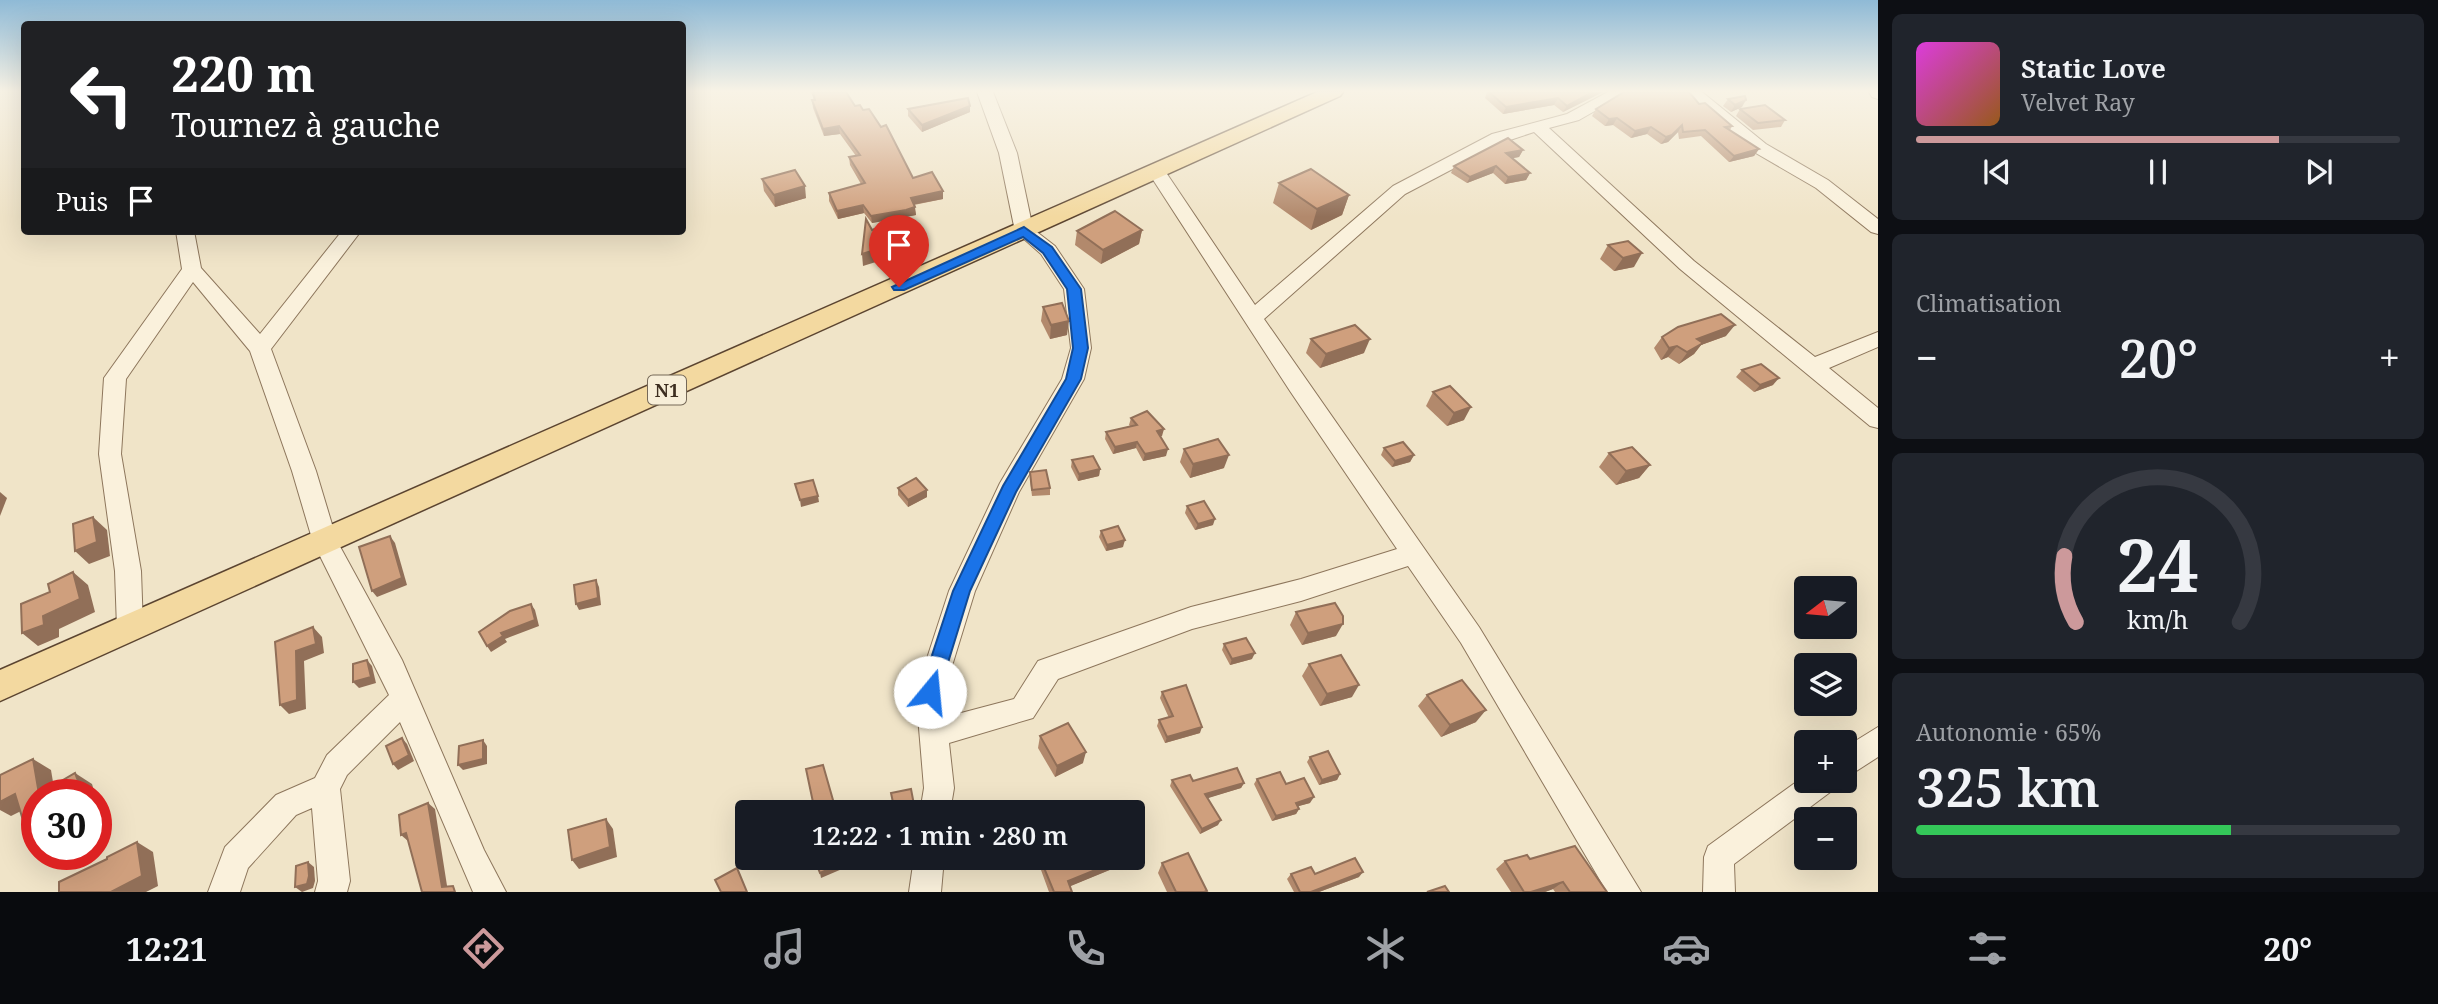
<!DOCTYPE html>
<html lang="fr">
<meta charset="utf-8">
<style>
body{margin:0;font-family:"Noto Serif",serif;background:#20242c;color:#f1f3f6;height:100vh;display:flex;flex-direction:column;font-size:26px;white-space:nowrap}
*{box-sizing:border-box;margin:0}
p{font-size:23px;color:#9ea1a6}
.icon{flex:none;width:38px;height:38px;fill:none;stroke:currentColor;stroke-width:2;stroke-linecap:round;stroke-linejoin:round}
.map{position:relative;flex:1;overflow:hidden}
.drawer{display:flex;flex-direction:column;gap:14px;padding:14px;background:#0d0f14;width:560px}
.drawer>*{flex:none}
.hud{position:absolute;left:21px;top:21px;width:665px;height:214px;border-radius:7px;box-shadow:0 7px 28px #0002;background:#202124;color:#fff;overflow:hidden}
.needle{width:46px;rotate:254deg}
.fabs{position:absolute;left:1794px;top:576px;display:grid;gap:14px}
.fabs a{display:grid;place-items:center;width:63px;height:63px;border-radius:7px;background:#171b24;box-shadow:0 7px 28px #0002;font-size:35px}
.speed{position:absolute;left:21px;top:779px;display:flex;gap:14px;font-size:35px;font-weight:700;text-align:center}
.speed>*{display:grid;place-content:center;width:91px;height:91px;border-radius:50%;background:#171b24;box-shadow:0 7px 28px #0002;line-height:1}
.speed .limit{border:10px solid #d22;background:#fff;color:#111}
.pin{position:absolute;display:grid;place-items:center;width:60px;height:60px;color:#fff;margin:-72px -30px;border-radius:50% 50% 50% 0;rotate:-45deg;box-shadow:0 0 7px #0007}
.pin .icon{rotate:45deg}
.me{position:absolute;width:77px;margin:-38px;rotate:17deg;stroke-linejoin:round;filter:drop-shadow(0 0 5px #0008)}
.turn{display:flex;align-items:center;gap:24px;height:147px;padding:0 35px;font-size:32px}
.turn .icon{width:91px;height:91px;stroke-width:2.5}
.turn b{display:block;font-size:49px;line-height:60px}
.then{display:flex;align-items:center;height:66px;padding:0 35px;background:#0003;gap:14px;font-size:26px}
.big{font-size:52px;font-weight:600;line-height:1.1}
.drawer .tile{flex:1;display:flex;flex-direction:column;justify-content:center;gap:10px;min-width:0;padding:0 24px;border-radius:10px;background:#20242c}
.drawer .dial{align-items:center;gap:0}
.dial svg{height:182px;overflow:visible;fill:none;stroke:#363941;stroke-width:7;stroke-linecap:round;text-anchor:middle}
.dial text{fill:#f1f3f6;stroke:none}
.song{display:flex;align-items:center;gap:21px}
.cover{width:84px;height:84px;border-radius:10px;background:linear-gradient(135deg,hsl(300 70% 55%),hsl(30 70% 35%))}
.played{height:7px;border-radius:4px;background:linear-gradient(90deg,#cc999b 75%,#363941 75%)}
.keys{display:flex;justify-content:space-around;direction:ltr}
.heat{display:flex;justify-content:space-between;align-items:center;font-size:38px;direction:ltr}
.charge{height:10px;border-radius:5px;background:linear-gradient(90deg,#34c759 65%,#363941 0)}
.trip{position:absolute;left:735px;top:800px;width:410px;height:70px;border-radius:7px;background:#171b24;box-shadow:0 7px 28px #0002;font-weight:600;line-height:70px;text-align:center}
.menu{display:flex;height:112px;justify-content:space-around;align-items:center;background:#090b0e;color:#9ea1a6}
.menu .icon{width:49px;height:49px}
.menu .selected{color:#cc999b}
.menu b{font-size:32px;color:#f1f3f6}
main{display:flex;flex:1;min-height:0}
.map>svg:first-child{display:block}
</style>
<main>
<div class="map">
<svg width="1878" height="892" viewBox="0 0 1878 892">
<rect width="100%" height="100%" fill="#f0e4c8"/>
<g fill="none" stroke-linecap="round" stroke-linejoin="round">
<defs>
<g id="minor">
<polygon points="977,92 993,92 1017,153 1033,229 1055,246 1084,289 1091,348 1084,379 1019,492 975,591 944,692 946,717 1014,699 1038,661 1191,607 1301,579 1397,549 1290,391 1148,172 1151,168 1163,168 1255,305 1393,186 1492,134 1567,114 1608,92 1628,92 1579,120 1549,128 1694,261 1815,357 1878,332 1878,347 1829,368 1878,408 1878,428 1870,426 1680,269 1534,132 1504,142 1405,194 1264,319 1479,627 1641,892 1607,892 1461,643 1408,566 1301,601 1192,629 1058,679 1033,718 949,743 954,788 950,812 920,812 924,788 916,692 949,591 1000,483 1062,379 1071,348 1064,289 1041,254 1015,231 999,153"/>
<polygon points="1684,92 1702,92 1766,144 1828,180 1878,219 1878,234 1871,232 1816,188 1754,152"/>
<polygon points="1869,92 1878,92 1878,99 1872,97"/>
<polygon points="176,231 194,231 201,268 260,334 342,231 361,231 271,349 316,471 337,541 402,660 484,850 506,892 473,892 400,722 347,775 340,789 350,881 347,892 315,892 318,881 312,808 296,815 248,868 240,892 208,892 225,847 276,795 315,778 327,755 389,695 313,542 292,471 250,351 193,282 126,379 121,454 141,571 143,628 139,636 130,639 121,636 117,628 115,571 99,454 104,378 182,269"/>
<polygon points="1878,727 1878,757 1844,779 1844,748"/>
<polygon points="1806,775 1806,780 1837,780 1833,790 1734,864 1735,892 1703,892 1704,857 1708,846"/>
<polygon points="914,858 944,858 941,892 909,892"/>
</g>
<polygon id="major" points="1317,92 1343,92 1340,96 0,701 0,670"/>
</defs>
<use href="#minor" stroke="#8d765c" stroke-width="2"/>
<use href="#major" stroke="#5b4430" stroke-width="3"/>
<use href="#minor" fill="#faf1dc" fill-rule="evenodd"/>
<use href="#major" fill="#f3d9a0" fill-rule="evenodd"/>
</g>
<g fill="#b2896c">
<polygon points="811,92 846,92 855,106 913,178 943,199 914,205 916,215 906,217 872,223 864,213 838,219 829,201 829,193 861,184 850,165 849,157 856,156 840,134 824,136 813,108 812,100 814,100"/>
<polygon points="1487,92 1603,92 1563,112 1554,105 1503,114 1485,98"/>
<polygon points="1728,99 1742,107 1731,112 1723,106"/>
<polygon points="1699,104 1732,126 1730,130 1759,149 1754,156 1729,162 1701,136 1679,139 1678,132 1668,142 1661,144 1647,134 1631,138 1613,125 1605,126 1592,116 1596,109"/>
<polygon points="908,109 970,112 922,132 908,116"/>
<polygon points="1740,109 1785,120 1781,127 1753,130 1736,116"/>
<polygon points="1523,150 1519,157 1512,158 1530,173 1526,180 1505,184 1493,173 1467,183 1451,173 1454,166"/>
<polygon points="762,179 806,198 775,207 764,191"/>
<polygon points="1279,183 1349,195 1342,215 1311,230 1273,203"/>
<polygon points="1142,230 1139,244 1101,264 1075,245 1077,231"/>
<polygon points="1608,245 1634,267 1614,271 1600,259"/>
<polygon points="1043,307 1067,335 1050,339 1041,321"/>
<polygon points="1726,336 1701,345 1694,354 1679,364 1668,357 1661,360 1654,348 1662,337"/>
<polygon points="1311,339 1364,353 1320,368 1306,353"/>
<polygon points="1742,370 1773,385 1754,392 1736,377"/>
<polygon points="1433,392 1464,420 1447,426 1426,406"/>
<polygon points="1131,418 1162,436 1161,436 1166,456 1143,461 1136,448 1113,454 1105,439 1106,432 1130,426 1129,425"/>
<polygon points="1384,448 1414,455 1410,462 1392,467 1381,455"/>
<polygon points="1184,449 1224,468 1190,478 1180,462"/>
<polygon points="1609,453 1650,465 1639,478 1616,485 1599,467"/>
<polygon points="1072,460 1100,469 1099,476 1078,481 1071,467"/>
<polygon points="1030,472 1050,488 1050,495 1032,496 1030,479"/>
<polygon points="898,488 927,490 927,497 908,507 898,495"/>
<polygon points="1187,506 1213,525 1195,530 1185,513"/>
<polygon points="1101,531 1123,547 1106,551 1099,537"/>
<polygon points="1296,612 1336,636 1302,645 1290,625"/>
<polygon points="1224,644 1252,659 1230,665 1222,650"/>
<polygon points="1309,664 1352,697 1320,706 1302,676"/>
<polygon points="1162,692 1200,733 1165,743 1157,726 1159,720 1169,718 1160,698"/>
<polygon points="1427,695 1476,722 1441,737 1418,706"/>
<polygon points="1040,736 1083,763 1055,777 1038,748"/>
<polygon points="1310,757 1340,774 1337,780 1319,785 1307,762"/>
<polygon points="1257,779 1286,784 1310,803 1298,806 1299,809 1296,814 1272,821 1254,784"/>
<polygon points="1172,780 1193,781 1244,783 1241,788 1207,798 1218,825 1200,834 1170,786"/>
<polygon points="1056,858 1131,858 1129,862 1070,886 1072,892 1049,892 1041,870 1042,863"/>
<polygon points="1530,859 1607,892 1555,892 1553,889 1545,892 1511,892 1496,869 1505,861"/>
<polygon points="1162,863 1206,892 1167,892 1158,873"/>
<polygon points="1291,874 1315,874 1359,877 1319,892 1294,892 1287,879"/>
</g>
<g fill="#916f58">
<polygon points="1593,92 1603,92 1563,112 1567,106"/>
<polygon points="1558,98 1554,105 1503,114 1506,107"/>
<polygon points="1746,100 1742,107 1731,112 1735,105"/>
<polygon points="970,106 970,112 922,132 922,125"/>
<polygon points="1617,118 1613,125 1605,126 1609,119"/>
<polygon points="1682,125 1678,132 1668,142 1661,144 1666,137"/>
<polygon points="839,126 840,134 824,136 823,129"/>
<polygon points="1651,127 1647,134 1631,138 1635,131"/>
<polygon points="1759,149 1754,156 1729,162 1734,156"/>
<polygon points="1523,150 1519,157 1503,160 1506,153"/>
<polygon points="1496,166 1493,173 1467,183 1470,177"/>
<polygon points="1530,173 1526,180 1505,184 1508,177"/>
<polygon points="805,186 806,198 775,207 774,195"/>
<polygon points="943,191 943,199 911,205 911,198"/>
<polygon points="1349,195 1342,215 1311,230 1317,209"/>
<polygon points="863,205 864,213 838,219 837,211"/>
<polygon points="915,207 916,215 872,223 871,216"/>
<polygon points="1142,230 1139,244 1101,264 1103,250"/>
<polygon points="907,240 908,252 863,266 862,254"/>
<polygon points="1642,253 1634,267 1614,271 1623,258"/>
<polygon points="1069,321 1067,335 1050,339 1051,325"/>
<polygon points="1735,325 1726,336 1701,345 1694,354 1679,364 1697,339"/>
<polygon points="1370,339 1364,353 1320,368 1326,354"/>
<polygon points="1677,346 1668,357 1661,360 1669,348"/>
<polygon points="1779,378 1773,385 1754,392 1760,385"/>
<polygon points="1471,407 1464,420 1447,426 1454,413"/>
<polygon points="1164,429 1162,436 1156,437 1157,431"/>
<polygon points="1137,442 1136,448 1113,454 1115,447"/>
<polygon points="1168,449 1166,456 1143,461 1145,454"/>
<polygon points="1229,455 1224,468 1190,478 1193,464"/>
<polygon points="1414,455 1410,462 1392,467 1395,461"/>
<polygon points="1650,465 1639,478 1616,485 1626,471"/>
<polygon points="1100,469 1099,476 1078,481 1079,474"/>
<polygon points="927,490 927,497 908,507 908,500"/>
<polygon points="0,492 7,498 0,516"/>
<polygon points="818,496 819,502 801,507 800,500"/>
<polygon points="93,517 107,530 110,556 89,564 75,551"/>
<polygon points="1215,519 1213,525 1195,530 1198,524"/>
<polygon points="390,536 395,543 407,585 377,597 372,591"/>
<polygon points="1125,540 1123,547 1106,551 1107,545"/>
<polygon points="73,572 88,585 95,612 59,629 59,637 38,646 22,633 43,616"/>
<polygon points="596,580 599,587 601,605 579,610 576,604"/>
<polygon points="531,604 535,610 539,626 505,639 507,642 491,652 487,646"/>
<polygon points="1343,624 1336,636 1302,645 1308,633"/>
<polygon points="313,627 322,637 324,653 304,661 306,709 289,714 280,705 296,651"/>
<polygon points="1255,653 1252,659 1230,665 1232,659"/>
<polygon points="367,660 372,666 376,683 359,688 353,682"/>
<polygon points="1359,685 1352,697 1320,706 1327,694"/>
<polygon points="1486,710 1476,722 1441,737 1450,725"/>
<polygon points="1202,727 1200,733 1165,743 1167,737"/>
<polygon points="402,738 407,744 414,761 398,770 393,764"/>
<polygon points="483,740 487,746 487,764 463,770 458,765"/>
<polygon points="1086,752 1083,763 1055,777 1057,766"/>
<polygon points="33,759 51,770 55,794 39,794"/>
<polygon points="75,773 92,784 95,794 83,794"/>
<polygon points="1340,774 1337,780 1319,785 1322,780"/>
<polygon points="1244,783 1241,788 1202,800 1205,794"/>
<polygon points="15,794 33,805 11,816 0,810 0,802"/>
<polygon points="96,797 100,807 96,809"/>
<polygon points="1314,797 1310,803 1292,808 1296,803"/>
<polygon points="428,803 435,809 448,892 442,887"/>
<polygon points="820,805 821,810 815,812 814,807"/>
<polygon points="1299,809 1296,814 1272,821 1276,816"/>
<polygon points="606,819 613,829 617,857 579,869 572,860"/>
<polygon points="1221,820 1218,825 1200,834 1202,829"/>
<polygon points="37,824 37,836 26,830"/>
<polygon points="406,833 408,841 401,835"/>
<polygon points="137,842 153,852 158,886 146,892 111,892"/>
<polygon points="1125,858 1131,858 1129,862 1066,888 1068,881"/>
<polygon points="308,862 314,867 315,881 313,888 302,892 295,887"/>
<polygon points="841,864 842,869 821,878 820,873"/>
<polygon points="1363,872 1359,877 1319,892 1311,892"/>
<polygon points="1563,882 1553,889 1545,892 1531,892"/>
</g>
<g fill="#cf9f7d" stroke="#916f58" stroke-width="2">
<polygon points="813,92 846,92 855,106 860,105 863,110 869,109 881,127 886,125 913,178 932,172 943,191 911,198 915,207 906,210 871,216 863,205 837,211 829,193 865,183 849,157 860,155 839,126 823,129 812,100 815,100"/>
<polygon points="1489,92 1593,92 1567,106 1558,98 1506,107"/>
<polygon points="1624,92 1689,92 1699,104 1705,103 1732,126 1725,127 1759,149 1734,156 1705,130 1683,132 1682,125 1672,135 1666,137 1651,127 1635,131 1617,118 1609,119 1596,109"/>
<polygon points="1745,96 1746,100 1735,105 1728,99"/>
<polygon points="968,98 970,106 922,125 908,109"/>
<polygon points="1765,105 1785,120 1758,123 1740,109"/>
<polygon points="1508,138 1523,150 1506,153 1530,173 1508,177 1496,166 1470,177 1454,166"/>
<polygon points="1311,169 1349,195 1317,209 1279,183"/>
<polygon points="795,170 805,186 774,195 762,179"/>
<polygon points="1115,211 1142,230 1103,250 1077,231"/>
<polygon points="866,219 872,230 894,222 907,240 862,254"/>
<polygon points="1628,241 1642,253 1623,258 1608,245"/>
<polygon points="1062,303 1069,321 1051,325 1043,307"/>
<polygon points="1721,314 1735,325 1697,339 1703,343 1687,352 1677,346 1669,348 1662,337 1678,327"/>
<polygon points="1355,325 1370,339 1326,354 1311,339"/>
<polygon points="1761,364 1779,378 1760,385 1742,370"/>
<polygon points="1450,386 1471,407 1454,413 1433,392"/>
<polygon points="1147,411 1164,429 1157,431 1168,449 1145,454 1137,442 1115,447 1106,432 1137,425 1131,418"/>
<polygon points="1218,439 1229,455 1193,464 1184,449"/>
<polygon points="1403,442 1414,455 1395,461 1384,448"/>
<polygon points="1632,447 1650,465 1626,471 1609,453"/>
<polygon points="1093,456 1100,469 1079,474 1072,460"/>
<polygon points="1046,470 1050,488 1032,490 1030,472"/>
<polygon points="916,478 927,490 908,500 898,488"/>
<polygon points="813,480 818,496 800,500 795,484"/>
<polygon points="1204,501 1215,519 1198,524 1187,506"/>
<polygon points="93,517 97,542 75,551 73,524"/>
<polygon points="1118,526 1125,540 1107,545 1101,531"/>
<polygon points="390,536 402,578 372,591 359,547"/>
<polygon points="73,572 80,599 43,616 44,625 22,633 21,604 50,592 48,584"/>
<polygon points="596,580 598,598 576,604 574,585"/>
<polygon points="1335,603 1343,616 1343,624 1308,633 1296,612"/>
<polygon points="531,604 535,620 501,633 503,636 487,646 479,632 510,611"/>
<polygon points="313,627 316,644 296,651 297,700 280,705 275,642"/>
<polygon points="1246,638 1255,653 1232,659 1224,644"/>
<polygon points="1341,655 1359,685 1327,694 1309,664"/>
<polygon points="367,660 371,677 353,682 353,664"/>
<polygon points="1462,680 1486,710 1450,725 1427,695"/>
<polygon points="1186,685 1202,727 1167,737 1159,720 1173,716 1162,692"/>
<polygon points="1068,723 1086,752 1057,766 1040,736"/>
<polygon points="402,738 409,755 393,764 386,746"/>
<polygon points="483,740 483,759 458,765 459,746"/>
<polygon points="1328,751 1340,774 1322,780 1310,757"/>
<polygon points="33,759 39,794 75,773 83,794 37,794 37,824 26,830 15,794 0,802 0,775"/>
<polygon points="823,765 835,807 839,806 840,812 821,812 820,805 814,807 806,769"/>
<polygon points="1237,768 1244,783 1205,794 1221,820 1202,829 1172,780 1190,775 1193,781"/>
<polygon points="1280,772 1286,784 1304,778 1314,797 1296,803 1299,809 1276,816 1257,779"/>
<polygon points="911,789 915,810 906,812 895,812 891,793"/>
<polygon points="428,803 442,887 453,886 455,892 422,892 406,833 401,835 399,815"/>
<polygon points="606,819 610,847 572,860 568,830"/>
<polygon points="137,842 142,876 111,892 59,892 59,882 107,859 107,857"/>
<polygon points="1575,846 1607,892 1570,892 1563,882 1531,892 1524,892 1505,861 1527,855 1530,859"/>
<polygon points="1188,853 1207,891 1204,892 1176,892 1162,863"/>
<polygon points="814,858 838,858 841,864 820,873"/>
<polygon points="1056,858 1125,858 1068,881 1072,892 1054,892 1042,863"/>
<polygon points="1355,858 1363,872 1311,892 1300,892 1291,874 1311,867 1315,874"/>
<polygon points="308,862 309,876 307,884 295,887 296,866"/>
<polygon points="737,868 747,892 721,892 715,880"/>
<polygon points="1445,886 1449,892 1427,892"/>
</g>
<linearGradient id="sky" x2="0" y2="1"><stop stop-color="#8fbad6"/><stop offset="0.42" stop-color="#f8f3e6"/><stop offset="1" stop-color="#f8f3e6" stop-opacity="0"/></linearGradient>
<rect width="1878" height="217" fill="url(#sky)"/>
<polygon fill="#1a73e8" stroke="#114b97" stroke-width="2" points="1024,227 1052,247 1081,289 1088,348 1081,379 1016,492 970,591 939,692 937,699 930,701 923,699 920,692 953,591 1003,486 1066,379 1073,348 1067,289 1043,253 1023,237 904,290 894,290 892,287"/>
<g text-anchor="middle" dominant-baseline="central" stroke-width="7" stroke-linejoin="round" paint-order="stroke">
<rect fill="#f7eed8" stroke="#756857" stroke-width="2" x="648" y="375.5" width="38" height="29" rx="5"/>
<g font-size="18" font-weight="bold" fill="#3d2e20">
<text x="667" y="390">N1</text>
</g>
</g>
</svg>
<div class="fabs">
<a><svg class="needle" viewBox="-14 -14 28 28"><path d="M0-13l5 13h-10z" fill="#e53935"/><path d="M0 13l5-13h-10z" fill="#9ea1a6"/></svg></a>
<a><svg class="icon" aria-label="layers" viewBox="0 0 24 24"><path d="M12 4l9 5-9 5-9-5zM3 14l9 5 9-5"/></svg></a>
<a>+</a>
<a>−</a>
</div>
<div class="speed"><div class="limit">30</div></div>
<div class="pin" style="left:899px;top:287px;background:#d93025"><svg class="icon" aria-label="arrive" viewBox="0 0 24 24"><path d="M6 21V4h12l-3 4 3 4H6"/></svg></div>
<svg class="me" style="left:930px;top:692px" viewBox="-20 -20 40 40"><circle r="19" fill="#fff"/><path d="M0-13L10 11 0 6-10 11z" fill="#1a73e8"/></svg>
<div class="trip">12:22 · 1 min · 280 m</div>
<div class="hud">
<div class="turn"><svg class="icon" aria-label="left" viewBox="0 0 24 24"><path d="M17 20v-9H6M10 6l-5 5 5 5"/></svg><div><b>220 m</b>Tournez à gauche</div></div>
<div class="then">Puis<svg class="icon" aria-label="arrive" viewBox="0 0 24 24"><path d="M6 21V4h12l-3 4 3 4H6"/></svg></div>
</div>
</div>
<section class="drawer">
<div class="tile">
<div class="song"><i class="cover"></i><div><b>Static Love</b><p>Velvet Ray</p></div></div>
<div class="played"></div>
<div class="keys"><svg class="icon" aria-label="previous" viewBox="0 0 24 24"><path d="M18 5L8 12l10 7zM5 5v14"/></svg><svg class="icon" aria-label="pause" viewBox="0 0 24 24"><path d="M8 5v14M16 5v14"/></svg><svg class="icon" aria-label="next" viewBox="0 0 24 24"><path d="M6 5l10 7-10 7zM19 5v14"/></svg></div>
</div>
<div class="tile"><p>Climatisation</p>
<div class="heat"><a>−</a><b class="big">20°</b><a>+</a></div>
</div>
<div class="tile dial"><svg viewBox="0 0 100 80">
<path d="M14 69A42 42 0 1 1 86 69"/>
<path d="M14 69A42 42 0 0 1 9 40" stroke="#cc999b"/>
<text x="50" y="56" font-size="32" font-weight="700">24</text>
<text x="50" y="72" font-size="11">km/h</text>
</svg></div>
<div class="tile"><p>Autonomie · 65%</p><b class="big">325 km</b><div class="charge"></div></div>
</section>
</main>
<nav class="menu">
<b>12:21</b>
<svg class="icon selected" aria-label="directions" viewBox="0 0 24 24"><path d="M12 3l9 9-9 9-9-9zM9 14v-3h6M13 9l2 2-2 2"/></svg>
<svg class="icon" aria-label="music" viewBox="0 0 24 24"><path d="M9 18V5l10-2v13"/><circle cx="6" cy="18" r="3"/><circle cx="16" cy="16" r="3"/></svg>
<svg class="icon" aria-label="phone" viewBox="0 0 24 24"><path d="M5 4h4l2 5-3 2q2 4 5 5l2-3 5 2v4C11 20 4 13 5 4z"/></svg>
<svg class="icon" aria-label="climate" viewBox="0 0 24 24"><path d="M12 3v18M4 7l16 10M4 17L20 7"/></svg>
<svg class="icon" aria-label="car" viewBox="0 0 24 24"><path d="M5 17H2v-5l4-1 3-4h7l3 4 3 1v5h-3M9 17h6M6 11h13"/><circle cx="7" cy="17" r="2"/><circle cx="17" cy="17" r="2"/></svg>
<svg class="icon" aria-label="filters" viewBox="0 0 24 24"><path d="M4 7h16M4 17h16"/><circle cx="9" cy="7" r="2"/><circle cx="15" cy="17" r="2"/></svg>
<b>20°</b>
</nav>
